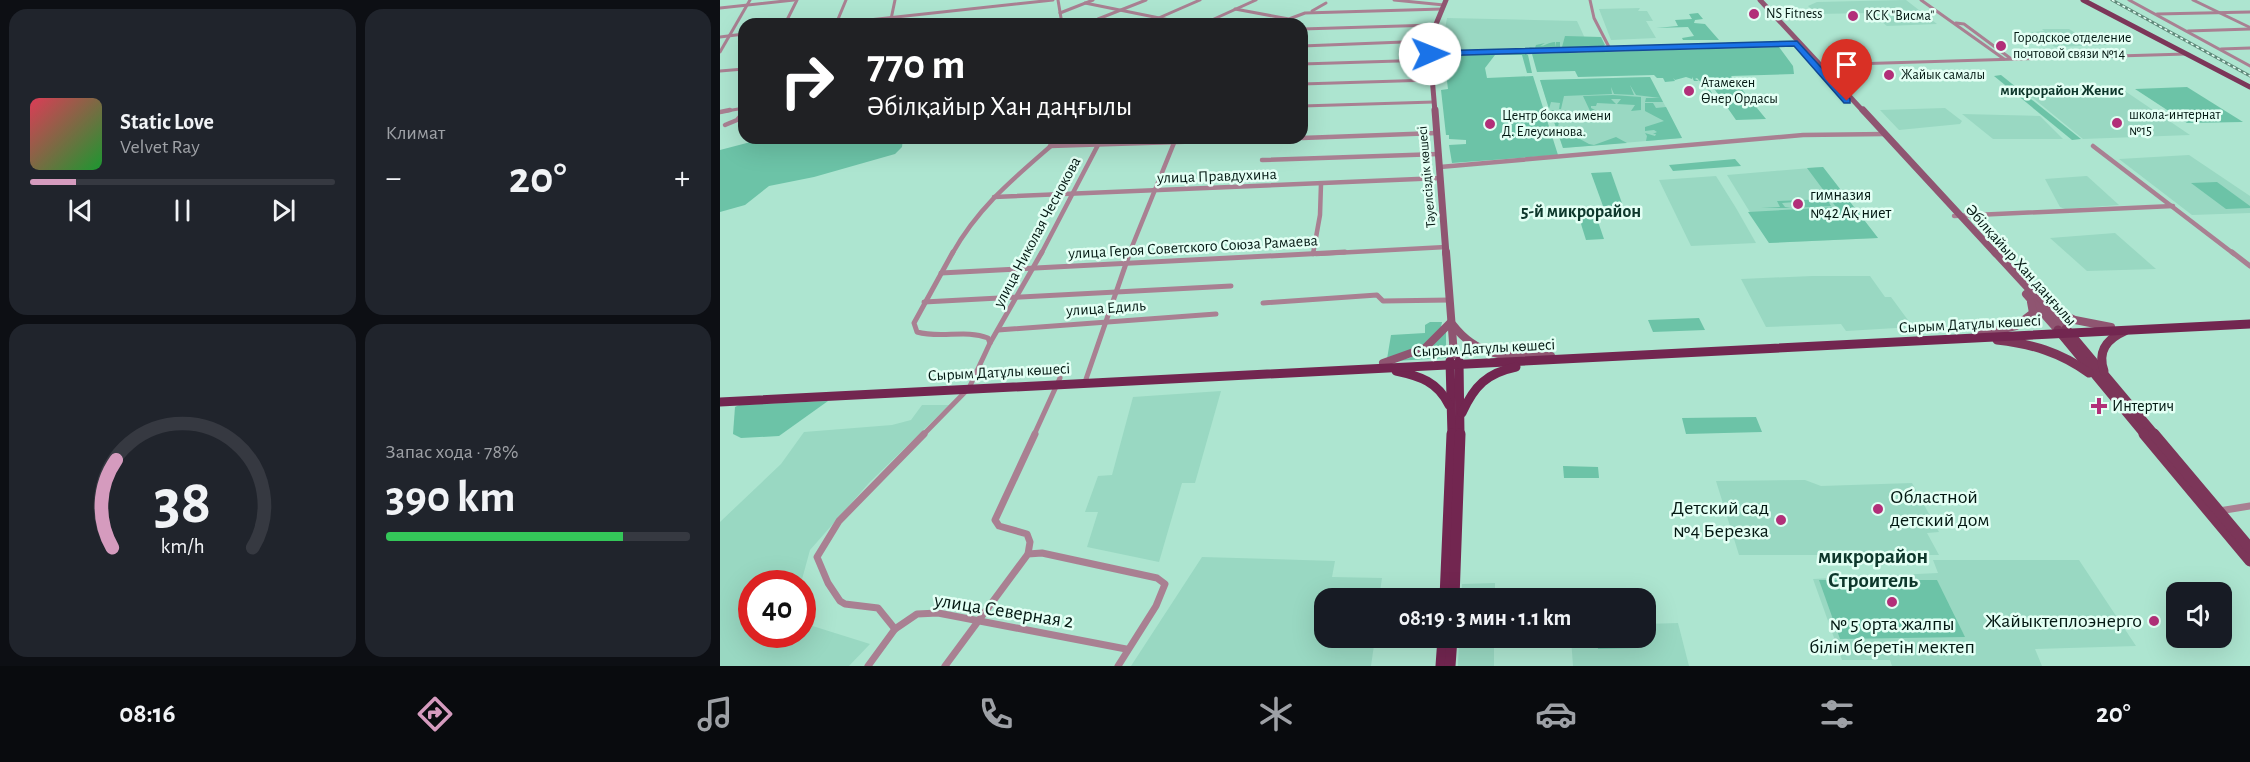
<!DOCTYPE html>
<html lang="ru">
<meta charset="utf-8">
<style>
body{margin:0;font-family:"Alegreya Sans",sans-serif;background:#20242c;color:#f1f3f6;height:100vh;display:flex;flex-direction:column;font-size:22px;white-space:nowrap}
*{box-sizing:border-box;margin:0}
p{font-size:20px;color:#9ea1a6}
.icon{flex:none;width:33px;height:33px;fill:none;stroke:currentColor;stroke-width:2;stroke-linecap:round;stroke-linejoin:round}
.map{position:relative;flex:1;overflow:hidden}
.sheet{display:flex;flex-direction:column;gap:9px;padding:9px;background:#0d0f14;width:720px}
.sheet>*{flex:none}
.guide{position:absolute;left:18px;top:18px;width:570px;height:126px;border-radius:18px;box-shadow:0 6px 24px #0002;background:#202124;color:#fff;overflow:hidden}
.controls{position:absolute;left:1446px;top:582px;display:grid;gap:12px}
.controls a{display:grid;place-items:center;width:66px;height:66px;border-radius:12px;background:#171b24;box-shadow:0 6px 24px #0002;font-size:30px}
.speed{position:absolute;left:18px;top:570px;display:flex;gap:12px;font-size:30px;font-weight:700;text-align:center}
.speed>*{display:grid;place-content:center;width:78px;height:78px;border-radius:50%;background:#171b24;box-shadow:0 6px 24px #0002;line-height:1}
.speed .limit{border:9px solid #d22;background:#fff;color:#111}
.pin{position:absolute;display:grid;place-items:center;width:51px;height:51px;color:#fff;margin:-62px -26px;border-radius:50% 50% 50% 0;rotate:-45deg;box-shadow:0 0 6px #0007}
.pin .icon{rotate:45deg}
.me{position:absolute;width:66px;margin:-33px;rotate:89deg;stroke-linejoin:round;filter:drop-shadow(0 0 4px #0008)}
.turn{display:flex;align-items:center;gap:21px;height:126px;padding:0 30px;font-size:27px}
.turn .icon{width:78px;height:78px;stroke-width:2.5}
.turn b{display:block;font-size:42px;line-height:51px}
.big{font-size:45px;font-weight:600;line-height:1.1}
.sheet .widget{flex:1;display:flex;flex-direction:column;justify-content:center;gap:9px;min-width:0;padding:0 21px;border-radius:18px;background:#20242c}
.sheet .dial{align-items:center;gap:0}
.dial svg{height:156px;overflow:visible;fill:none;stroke:#363941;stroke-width:7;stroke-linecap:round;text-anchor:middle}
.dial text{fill:#f1f3f6;stroke:none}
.song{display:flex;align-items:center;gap:18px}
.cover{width:72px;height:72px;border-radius:9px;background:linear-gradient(135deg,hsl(350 70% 55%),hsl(130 70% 35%))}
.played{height:6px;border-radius:3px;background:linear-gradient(90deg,#d59bbe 15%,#363941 15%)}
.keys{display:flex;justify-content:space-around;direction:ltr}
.heat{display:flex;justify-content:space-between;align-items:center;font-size:33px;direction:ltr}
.charge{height:9px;border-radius:4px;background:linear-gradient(90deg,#34c759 78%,#363941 0)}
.sheet .tiles{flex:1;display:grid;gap:9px;grid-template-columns:repeat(2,1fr)}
.trip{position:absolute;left:594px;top:588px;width:342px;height:60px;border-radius:18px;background:#171b24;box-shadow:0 6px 24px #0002;font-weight:600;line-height:60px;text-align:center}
.dock{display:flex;height:96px;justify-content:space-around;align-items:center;background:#090b0e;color:#9ea1a6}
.dock .icon{width:42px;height:42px}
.dock .current{color:#d59bbe}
.dock b{font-size:27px;color:#f1f3f6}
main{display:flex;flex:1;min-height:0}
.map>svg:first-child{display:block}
</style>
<main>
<section class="sheet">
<div class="tiles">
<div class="widget">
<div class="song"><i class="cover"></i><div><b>Static Love</b><p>Velvet Ray</p></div></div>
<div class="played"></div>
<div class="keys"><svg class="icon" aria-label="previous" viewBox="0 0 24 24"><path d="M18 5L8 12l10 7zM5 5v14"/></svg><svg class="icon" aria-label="pause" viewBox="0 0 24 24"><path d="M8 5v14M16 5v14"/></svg><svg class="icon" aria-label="next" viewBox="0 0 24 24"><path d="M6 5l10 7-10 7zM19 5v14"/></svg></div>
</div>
<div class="widget"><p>Климат</p>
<div class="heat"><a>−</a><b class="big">20°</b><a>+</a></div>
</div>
<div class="widget dial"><svg viewBox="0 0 100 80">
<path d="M14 69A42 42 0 1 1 86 69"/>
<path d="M14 69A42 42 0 0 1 16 24" stroke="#d59bbe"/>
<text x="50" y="56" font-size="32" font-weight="700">38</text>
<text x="50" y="72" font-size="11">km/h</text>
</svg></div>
<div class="widget"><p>Запас хода · 78%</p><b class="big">390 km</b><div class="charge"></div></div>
</div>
</section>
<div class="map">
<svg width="1530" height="666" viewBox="0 0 1530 666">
<rect width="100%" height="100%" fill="#ade5d0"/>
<g fill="#99d8c2">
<polygon points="1186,0 1217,24 1167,26 1151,13 1097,14 1088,6 1097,2"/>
<polygon points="920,8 918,11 927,11 933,21 926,21 936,38 891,40 879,9"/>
<polygon points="727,18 857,21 869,47 725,51 723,39"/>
<polygon points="1322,29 1349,29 1360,36 1371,36 1387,45 1335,47 1311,32 1324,31"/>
<polygon points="930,77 962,138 843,148 820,80"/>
<polygon points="1399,87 1470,135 1363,139 1303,90"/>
<polygon points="1225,108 1242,121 1240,124 1179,130 1160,110"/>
<polygon points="1242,114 1320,116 1343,139 1273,139"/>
<polygon points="1469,155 1530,196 1530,213 1472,215 1399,159"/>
<polygon points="1103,167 1158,238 1049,243 1007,175"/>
<polygon points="996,176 1016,208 1036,243 971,246 939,180"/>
<polygon points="1366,176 1367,176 1399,205 1345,209 1340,207 1325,179"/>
<polygon points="1395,233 1436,269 1367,271 1330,238"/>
<polygon points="1092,276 1150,276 1165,297 1171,297 1193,327 1126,331 1121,324 1046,327 1021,279"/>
<polygon points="501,391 475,483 462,483 439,562 367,547 378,512 365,512 378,476 392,475 413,397"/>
<polygon points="202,405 229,405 149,483 90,550 81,583 32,584 32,634 82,634 83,623 150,644 129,666 0,666 0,522 61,464 84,432 172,425 191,420"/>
<polygon points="1085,480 1101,486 1192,483 1219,532 1207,533 1219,555 1019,555 996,481"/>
<polygon points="482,557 615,561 612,577 662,578 659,598 604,598 604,638 655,638 651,666 411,666"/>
<polygon points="1213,560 1359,560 1416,646 1315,649 1322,666 1172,666 1170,660 1122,660 1093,579 1218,573"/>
<polygon points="775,583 775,598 741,598 742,584"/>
<polygon points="958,623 969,666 853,666 851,638 926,638 926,624"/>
<polygon points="739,638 774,638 774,666 738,666"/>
</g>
<g fill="#6cc3a7">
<polygon points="978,13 983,19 975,20 974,23 985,24 999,40 963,40 962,38 974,36 968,27 936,28 958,26 955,20 972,19 969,14"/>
<path d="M845 36 881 37 885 45 880 48 866 49 865 47 810 48 809 47 815 48 816 45 825 43 820 46C825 46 829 42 835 42V47L836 42H840V47H842Z"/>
<polygon points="1059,47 1073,66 1074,74 1011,76 1046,119 1016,120 986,77 982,77 995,98 977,78 975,79 979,81 974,81 972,77 972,79 966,77 955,80 953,78 955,81 945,82 943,78 937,78 934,75 858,77 855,71 817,72 812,54"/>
<polygon points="804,53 808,55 812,73 807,73 802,55 775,55 765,68 767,78 813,76 838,155 732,163 729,145 746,144 746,140 729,139 729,135 726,135 721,90 728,89 726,73 715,74 714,56"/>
<polygon points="1281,75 1361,139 1352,140 1274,76"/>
<polygon points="930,77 943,102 925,102 926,98 940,98 916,95 910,85 914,95 894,94 891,87 892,94 844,96 841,109 839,109 840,103 831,102 829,109 820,80"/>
<polygon points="1467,87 1523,122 1467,123 1415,89"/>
<polygon points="893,95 921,97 921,110 911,111 915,105 897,104 901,99 891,99 896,104 877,103 876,106 871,106 871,108 875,110 870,111 863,96"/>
<polygon points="925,103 933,103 936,108 946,107 962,138 926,141 927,136 925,133 935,136 936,134 933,134 937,132 934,130 925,131 925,127 944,121 925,111"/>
<polygon points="830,110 841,111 838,127 869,144 874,145 896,137 907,143 843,148"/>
<polygon points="46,138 183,138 182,147 175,154 94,177 49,186 25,205 0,212 0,150"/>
<polygon points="1015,159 1021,166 953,171 949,165"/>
<polygon points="1103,167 1158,238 1049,243 1028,212 1116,207 1087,168"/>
<polygon points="891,172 903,206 883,206 871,173"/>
<polygon points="1497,182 1530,206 1530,208 1506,209 1471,183"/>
<polygon points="1107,199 1111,206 1073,208 1079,207 1075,202 1062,203 1065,207 1071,208 1041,208 1060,207 1057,201"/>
<polygon points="874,210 884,239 866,240 857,211"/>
<polygon points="979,318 985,330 933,332 928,320"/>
<path d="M710 322H722C719 347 687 352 667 359L671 335 705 333V325Z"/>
<polygon points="726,330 726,358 675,361 690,358"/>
<polygon points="108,401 59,436 21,438 13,434 15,407 19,405"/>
<polygon points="1036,417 1042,432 966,434 962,418"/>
<polygon points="843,466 878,467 879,478 844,478"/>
<polygon points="1099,580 1217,580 1245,637 1120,639"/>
<polygon points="876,638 915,638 917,648 878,649"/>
</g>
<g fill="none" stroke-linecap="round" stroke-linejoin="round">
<g stroke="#a98092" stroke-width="3">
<polyline points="338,0 342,24"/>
<polyline points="674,0 724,5"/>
<polyline points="870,0 874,18 890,49"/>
<polyline points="1201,0 1284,59"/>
<polyline points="1409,0 1530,66"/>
<polyline points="1473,0 1529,27"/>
<polyline points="365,3 469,24"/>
<polyline points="0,8 74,0"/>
<polyline points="515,9 569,19 585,13 722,9"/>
<polyline points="592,11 606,3"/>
<polyline points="340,13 373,0"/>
<polyline points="1437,14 1530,12"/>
<polyline points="378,19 426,0"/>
<polyline points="1236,23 1244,24 1290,58"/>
<polyline points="65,24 77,0"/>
<polyline points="112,24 333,0"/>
<polyline points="116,24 126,0"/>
<polyline points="170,24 175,0"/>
<polyline points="425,24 480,0"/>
<polyline points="483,24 536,0"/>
<polyline points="582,29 714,25"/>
<polyline points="1468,31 1530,29"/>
<polyline points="0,37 24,34"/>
<polyline points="582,46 709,41"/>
<polyline points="1501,49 1530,48"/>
<polyline points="0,52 30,0"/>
<polyline points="582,64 710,60"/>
<polyline points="1099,65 1466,54"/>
<polyline points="0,71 24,69"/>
<polyline points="582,84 711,80"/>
<polyline points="582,106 714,102"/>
<polyline points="1,112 24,108"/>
</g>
<g stroke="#a98092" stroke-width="4.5">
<polyline points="0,112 10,110"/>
<polyline points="5,125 17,120 24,112"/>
<polyline points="582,138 717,133"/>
<polyline points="330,146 580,138"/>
<polyline points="1373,146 1514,254"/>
<polyline points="542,160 719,154"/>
<polyline points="720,167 1083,135 1165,134"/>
<polyline points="274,197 721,178"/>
<polyline points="1234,216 1453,206"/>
<path d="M232 254C260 204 298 175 340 138"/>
<polyline points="321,254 378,145"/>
<polyline points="409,254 456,138"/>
<polyline points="593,254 600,215 601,184"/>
<polyline points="596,254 726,247"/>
</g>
<g stroke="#a98092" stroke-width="5">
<path d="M233 252 194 323 197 332C221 339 245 329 268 338L270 343"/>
<polyline points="1512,252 1530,266"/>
<polyline points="221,273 625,252"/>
<polyline points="204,302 511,286"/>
<polyline points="543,303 657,295 663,301 730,300"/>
<polyline points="278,330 496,314"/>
<polyline points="365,382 410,252"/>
<polyline points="203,435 249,388 270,343 322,252"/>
<polyline points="314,435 340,378"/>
</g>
<g stroke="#a98092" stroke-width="7">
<polyline points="204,434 119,521 97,557 108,583 120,601 125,604 158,608 175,629 197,614 218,613 406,649"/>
<polyline points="1499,511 1530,506"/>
<polyline points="308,554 310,542 307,534 279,526 275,520 315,434"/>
<polyline points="148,666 175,629"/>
<polyline points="225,666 308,554 322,553 437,578 445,584 436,606 398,666"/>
</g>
<polyline stroke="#a98092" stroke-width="4.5" points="710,54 1080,44"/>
<g stroke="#8f5571" stroke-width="5">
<polyline points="1040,0 1144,112"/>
<polyline points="715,112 709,41 726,0"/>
</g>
<g stroke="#8f5571" stroke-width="7">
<polyline points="715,110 726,254"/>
<polyline points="1143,110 1276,254"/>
</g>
<g stroke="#8f5571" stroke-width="8">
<polyline points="726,252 734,355"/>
<polyline points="1275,252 1346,329"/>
<polyline points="1306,294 1338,330"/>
<polyline points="1332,309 1355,320 1391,327"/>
<path d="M733 325C760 360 791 356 831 356"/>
<polyline points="1261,334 1296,326 1313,313 1311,302"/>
<polyline points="663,363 705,348 731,322"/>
</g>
<polyline stroke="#7c3659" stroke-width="5" points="1363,0 1530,87"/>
<g stroke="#7c3659" stroke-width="9">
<polyline points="1346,329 1435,435"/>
<polyline points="1338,330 1425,435"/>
<path d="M1277 340C1312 344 1340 352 1369 373"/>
<path d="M1384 371C1377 351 1387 339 1405 331"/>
</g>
<g stroke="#7c3659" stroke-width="11">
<polyline points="1424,434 1530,561"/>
<polyline points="1434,434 1530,548"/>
</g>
<g stroke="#722650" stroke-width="9">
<polyline points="730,361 732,435"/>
<polyline points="739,361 740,435"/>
<path d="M676 371C700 376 718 382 729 405"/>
<polyline points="0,402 1530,324"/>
<path d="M742 413C754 386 767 373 796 367"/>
</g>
<g stroke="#722650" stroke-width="11">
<polyline points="725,598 732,434"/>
<polyline points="734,598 740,434"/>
<polyline points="721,666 723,638"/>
<polyline points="730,666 732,638"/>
</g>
<defs>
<polyline id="rail" points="1392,0 1530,76"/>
</defs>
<use href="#rail" stroke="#60897a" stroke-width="3"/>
<use href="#rail" stroke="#e3fff4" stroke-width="1.5" stroke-dasharray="3" stroke-linecap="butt"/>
</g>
<polygon fill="#1a73e8" stroke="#114b97" stroke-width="1.5" points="1077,41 1130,99 1130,103 1124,103 1074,46 710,56 706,54 710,51"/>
<g fill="#b22f79" stroke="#e3fff4" stroke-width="2">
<circle cx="1034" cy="14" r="6"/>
<circle cx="1133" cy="16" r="6"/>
<circle cx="1281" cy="46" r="6"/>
<circle cx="1169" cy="75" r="6"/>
<circle cx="969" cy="91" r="6"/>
<circle cx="1397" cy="123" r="6"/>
<circle cx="770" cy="124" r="6"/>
<circle cx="1078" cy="204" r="6"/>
<path d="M1376 397h6v6h6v6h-6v6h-6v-6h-6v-6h6z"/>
<circle cx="1158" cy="509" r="6"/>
<circle cx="1061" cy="520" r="6"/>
<circle cx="1172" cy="602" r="6"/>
<circle cx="1434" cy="621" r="6"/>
</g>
<g text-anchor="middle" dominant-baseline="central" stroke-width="5" stroke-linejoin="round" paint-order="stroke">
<g font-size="14" fill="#031812" stroke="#e3fff4" text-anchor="start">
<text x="1046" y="14">NS Fitness</text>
<text x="1145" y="16">КСК "Висма"</text>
<text x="1293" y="38">Городское отделение<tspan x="1293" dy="16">почтовой связи №14</tspan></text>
<text x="1181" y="75">Жайык самалы</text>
<text x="981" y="83">Атамекен<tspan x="981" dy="16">Өнер Ордасы</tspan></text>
<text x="1409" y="115">школа-интернат<tspan x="1409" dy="16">№15</tspan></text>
<text x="782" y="116">Центр бокса имени<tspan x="782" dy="16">Д. Елеусинова.</tspan></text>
</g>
<g font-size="14" fill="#031812" stroke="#e3fff4">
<text transform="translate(707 177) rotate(-95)">Тәуелсіздік көшесі</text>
</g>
<g font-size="15" font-weight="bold" fill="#0d372b" stroke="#e3fff4">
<text x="1342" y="90">микрорайон Женис</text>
</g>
<g font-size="16" fill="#031812" stroke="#e3fff4">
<text transform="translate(497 176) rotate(-2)">улица Правдухина</text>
<text transform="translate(317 232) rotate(-62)">улица Николая Чеснокова</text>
<text transform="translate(473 247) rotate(-3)">улица Героя Советского Союза Рамаева</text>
<text transform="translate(1301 265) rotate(48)">Әбілқайыр Хан даңғылы</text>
<text transform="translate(386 308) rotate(-4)">улица Едиль</text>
<text transform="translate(1250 324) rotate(-3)">Сырым Датұлы көшесі</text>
<text transform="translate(764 348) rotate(-3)">Сырым Датұлы көшесі</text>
<text transform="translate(279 372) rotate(-3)">Сырым Датұлы көшесі</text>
</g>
<g font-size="16" fill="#031812" stroke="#e3fff4" text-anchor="start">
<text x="1090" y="195">гимназия<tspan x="1090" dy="18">№42 Ақ ниет</tspan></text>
<text x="1392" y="406">Интертич</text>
</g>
<g font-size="18" font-weight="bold" fill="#0d372b" stroke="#e3fff4">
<text x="861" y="212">5-й микрорайон</text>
</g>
<g font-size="20" fill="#031812" stroke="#e3fff4" text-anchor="end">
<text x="1170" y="497" text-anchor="start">Областной<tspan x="1170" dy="23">детский дом</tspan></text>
<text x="1049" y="508">Детский сад<tspan x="1049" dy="23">№4 Березка</tspan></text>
<text x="1422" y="621">Жайыктеплоэнерго</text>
<text x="1172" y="624" text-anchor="middle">№ 5 орта жалпы<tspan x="1172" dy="23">білім беретін мектеп</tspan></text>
</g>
<g font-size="20" fill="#031812" stroke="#e3fff4">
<text transform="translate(284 611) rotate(9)">улица Северная 2</text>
</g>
<g font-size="21" font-weight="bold" fill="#0d372b" stroke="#e3fff4">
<text x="1153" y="556">микрорайон<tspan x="1153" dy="24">Строитель</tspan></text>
</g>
</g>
</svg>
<div class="controls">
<a><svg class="icon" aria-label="sound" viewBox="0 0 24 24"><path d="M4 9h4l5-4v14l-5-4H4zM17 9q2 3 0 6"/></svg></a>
</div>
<div class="speed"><div class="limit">40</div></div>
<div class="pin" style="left:1127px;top:101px;background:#d93025"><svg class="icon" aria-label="arrive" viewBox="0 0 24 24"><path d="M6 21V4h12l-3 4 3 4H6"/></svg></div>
<svg class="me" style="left:710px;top:54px" viewBox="-20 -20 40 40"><circle r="19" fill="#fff"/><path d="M0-13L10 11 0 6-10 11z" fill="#1a73e8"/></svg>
<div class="trip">08:19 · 3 мин · 1.1 km</div>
<div class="guide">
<div class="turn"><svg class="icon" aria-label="right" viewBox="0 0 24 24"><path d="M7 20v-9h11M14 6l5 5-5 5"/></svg><div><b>770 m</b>Әбілқайыр Хан даңғылы</div></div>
</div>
</div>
</main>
<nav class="dock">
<b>08:16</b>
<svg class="icon current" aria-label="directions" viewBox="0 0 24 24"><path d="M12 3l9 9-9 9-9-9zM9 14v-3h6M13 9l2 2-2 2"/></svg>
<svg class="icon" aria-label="music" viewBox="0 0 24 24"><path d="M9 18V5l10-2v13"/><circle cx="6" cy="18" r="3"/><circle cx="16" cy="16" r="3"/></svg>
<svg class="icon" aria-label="phone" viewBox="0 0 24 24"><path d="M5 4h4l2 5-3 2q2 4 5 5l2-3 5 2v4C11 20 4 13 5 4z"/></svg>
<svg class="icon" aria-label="climate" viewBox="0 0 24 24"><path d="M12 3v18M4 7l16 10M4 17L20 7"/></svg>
<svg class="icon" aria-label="car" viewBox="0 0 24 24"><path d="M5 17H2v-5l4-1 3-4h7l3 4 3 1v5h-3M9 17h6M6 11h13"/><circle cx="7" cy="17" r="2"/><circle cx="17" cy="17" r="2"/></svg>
<svg class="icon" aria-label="filters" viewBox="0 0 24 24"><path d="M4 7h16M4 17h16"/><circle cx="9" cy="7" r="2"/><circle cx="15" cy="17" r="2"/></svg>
<b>20°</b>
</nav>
